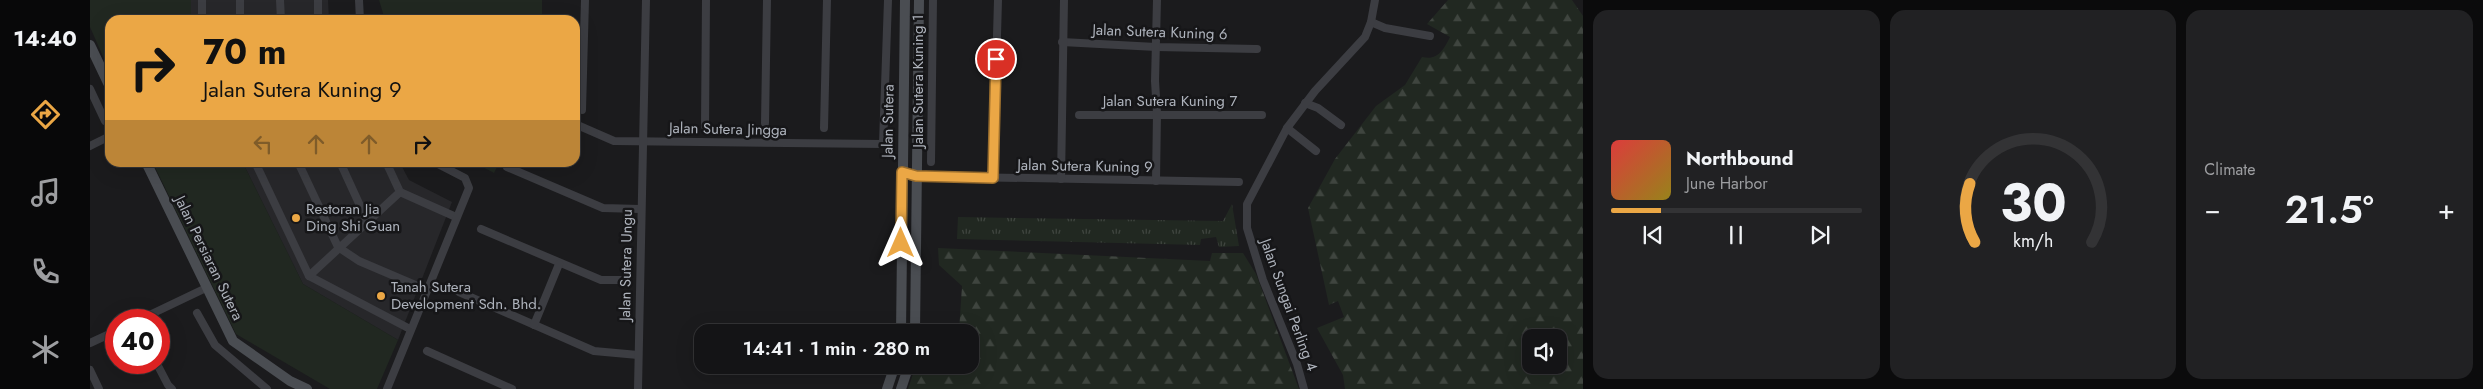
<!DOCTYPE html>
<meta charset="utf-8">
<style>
body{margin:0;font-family:Jost,sans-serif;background:#212123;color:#f1f3f6;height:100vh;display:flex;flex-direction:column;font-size:19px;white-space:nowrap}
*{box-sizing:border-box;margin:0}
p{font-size:16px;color:#9d9ea1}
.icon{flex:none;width:28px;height:28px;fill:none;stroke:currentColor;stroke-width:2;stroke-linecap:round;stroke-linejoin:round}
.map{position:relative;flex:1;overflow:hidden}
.details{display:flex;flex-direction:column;gap:10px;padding:10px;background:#0b0b0c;width:900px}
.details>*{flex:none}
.top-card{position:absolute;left:15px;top:15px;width:475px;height:152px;border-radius:15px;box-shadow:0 5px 20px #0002,0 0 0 1px #333335;background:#eba745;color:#111;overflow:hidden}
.tools{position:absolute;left:1432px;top:329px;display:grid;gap:10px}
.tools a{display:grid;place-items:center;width:45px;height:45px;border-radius:10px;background:#141416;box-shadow:0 5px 20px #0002,0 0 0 1px #333335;font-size:25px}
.speed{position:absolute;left:15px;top:309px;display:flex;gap:10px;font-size:25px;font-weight:700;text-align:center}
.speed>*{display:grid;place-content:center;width:65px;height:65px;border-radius:50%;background:#141416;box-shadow:0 5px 20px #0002,0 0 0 1px #333335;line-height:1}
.speed .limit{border:8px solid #d22;background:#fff;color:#111}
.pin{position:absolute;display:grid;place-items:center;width:42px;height:42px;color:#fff;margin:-21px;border:2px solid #fff;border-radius:50%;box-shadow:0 1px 5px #0007}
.me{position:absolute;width:55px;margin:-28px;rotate:0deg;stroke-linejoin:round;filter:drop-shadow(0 0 4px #0008)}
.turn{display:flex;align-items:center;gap:18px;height:105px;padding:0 15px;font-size:22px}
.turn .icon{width:65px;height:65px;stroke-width:2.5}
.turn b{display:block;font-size:35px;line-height:42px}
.lanes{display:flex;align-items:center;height:48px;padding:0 15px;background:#0003;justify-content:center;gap:25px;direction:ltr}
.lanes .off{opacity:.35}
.big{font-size:38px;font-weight:600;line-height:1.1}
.details .card{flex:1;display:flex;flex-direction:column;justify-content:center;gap:8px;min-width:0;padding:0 18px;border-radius:15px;background:#212123}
.details .dial{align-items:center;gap:0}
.dial svg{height:130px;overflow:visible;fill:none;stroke:#333335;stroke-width:7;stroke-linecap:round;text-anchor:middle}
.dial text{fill:#f1f3f6;stroke:none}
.song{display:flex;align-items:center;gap:15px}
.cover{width:60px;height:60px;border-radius:8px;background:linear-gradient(135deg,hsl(0 70% 55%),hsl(50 70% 35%))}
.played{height:5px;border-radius:2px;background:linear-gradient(90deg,#eba745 20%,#333335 20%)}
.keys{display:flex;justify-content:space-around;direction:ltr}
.heat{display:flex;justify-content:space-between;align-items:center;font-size:28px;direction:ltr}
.details .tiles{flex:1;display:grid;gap:10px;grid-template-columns:repeat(3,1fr)}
.trip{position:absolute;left:604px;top:324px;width:285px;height:50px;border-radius:15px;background:#141416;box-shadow:0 5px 20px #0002,0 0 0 1px #333335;font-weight:600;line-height:50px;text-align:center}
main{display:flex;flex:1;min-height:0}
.tabs{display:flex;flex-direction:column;width:90px;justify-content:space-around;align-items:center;background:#080809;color:#9d9ea1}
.tabs .icon{width:35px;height:35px}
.tabs .on{color:#eba745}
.tabs b{font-size:22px;color:#f1f3f6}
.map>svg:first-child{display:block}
</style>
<main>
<nav class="tabs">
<b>14:40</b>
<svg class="icon on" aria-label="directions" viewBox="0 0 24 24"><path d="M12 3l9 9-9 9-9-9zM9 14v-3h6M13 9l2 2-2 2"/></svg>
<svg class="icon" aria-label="music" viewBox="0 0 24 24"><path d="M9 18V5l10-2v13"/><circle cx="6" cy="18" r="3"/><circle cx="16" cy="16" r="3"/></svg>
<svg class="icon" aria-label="phone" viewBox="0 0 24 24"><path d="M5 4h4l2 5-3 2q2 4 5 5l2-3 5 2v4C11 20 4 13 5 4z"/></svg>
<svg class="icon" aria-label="climate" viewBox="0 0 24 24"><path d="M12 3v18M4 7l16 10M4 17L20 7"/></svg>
</nav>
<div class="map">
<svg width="1493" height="389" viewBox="0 0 1493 389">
<defs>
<pattern id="grass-tufts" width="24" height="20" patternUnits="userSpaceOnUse" patternTransform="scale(1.25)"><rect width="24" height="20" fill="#212821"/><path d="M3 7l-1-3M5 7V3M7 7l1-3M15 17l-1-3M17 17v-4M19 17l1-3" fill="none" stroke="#3f453f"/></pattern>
<pattern id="forest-firs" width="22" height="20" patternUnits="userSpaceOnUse" patternTransform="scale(1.25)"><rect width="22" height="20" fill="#212821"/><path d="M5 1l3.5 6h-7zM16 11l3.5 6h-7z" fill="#3f453f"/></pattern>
</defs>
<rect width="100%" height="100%" fill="#1b1b1d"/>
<g fill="#27272a">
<polygon points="101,0 238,0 239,20 101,20"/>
<polygon points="153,163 310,163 319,180 362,202 308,340 213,284"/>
</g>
<polygon fill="url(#grass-tufts)" points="1142,204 1149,246 1129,247 1126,237 1111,239 1110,245 867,239 868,217 1133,221"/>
<g fill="url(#forest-firs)" fill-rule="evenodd">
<path d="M1358 0H1482L1493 16V389H1255L1253 375 1227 328 1254 317 1248 301 1239 305 1218 208 1245 159 1286 106 1315 85 1332 57C1348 61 1354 49 1360 37L1337 24ZM1441 338H1469V365H1441Z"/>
<polygon points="848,248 1120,261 1122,253 1153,253 1166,274 1209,389 818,389 826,365 846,368 853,365 880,365 880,332 869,332 872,286 849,265"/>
</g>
<g fill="#212821">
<polygon points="0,0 101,0 101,20 20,20 20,72 0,27"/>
<polygon points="289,0 452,0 452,20 295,20"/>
<polygon points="63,163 153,163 213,284 308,340 287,389 240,389 146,334"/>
<polygon points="385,163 409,163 404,173"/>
</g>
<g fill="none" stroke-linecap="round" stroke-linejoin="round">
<g stroke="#3c3d42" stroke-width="8">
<polyline points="150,0 150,20"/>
<polyline points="190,0 191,20"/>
<polyline points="269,0 270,20"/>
<polyline points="112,20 112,0"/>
<polyline points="228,20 228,0"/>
<polyline points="1281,22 1295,28 1340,36"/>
<polyline points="972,42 1066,47 1167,49"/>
<polyline points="0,89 15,121"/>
<polyline points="1215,103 1228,108 1251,125"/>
<polyline points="492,110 495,0"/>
<polyline points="989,115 1172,115"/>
<polyline points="675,123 677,0"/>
<polyline points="485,124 524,141 793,144 798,0"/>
<polyline points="615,126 616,0"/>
<polyline points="734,128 737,0"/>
<polyline points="1197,128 1226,151"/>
<polyline points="0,146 20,136"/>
<polyline points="165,162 219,276 320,329"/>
<polyline points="208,162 248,247 269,261 337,290"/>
<polyline points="250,162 278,223"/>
<polyline points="296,162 310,192 366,217"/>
<polyline points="841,162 843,0"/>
<polyline points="417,167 513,208 550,209"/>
<polyline points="812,172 825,176 1149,182"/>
<polyline points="903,178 908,0"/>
<polyline points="971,179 974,0"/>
<polyline points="1066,181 1067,113 1065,81 1067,0"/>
<polyline points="391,229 511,280 534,280"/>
<polyline points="219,276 310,192"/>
<polyline points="369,292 504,351 548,355"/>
<polyline points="107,313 125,345 177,389"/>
<polyline points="49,320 116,288"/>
<polyline points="444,325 469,264"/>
<polyline points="0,343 26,331"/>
<polyline points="337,351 422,389"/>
<polyline points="66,362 78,385 82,389"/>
<polyline points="0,370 9,389"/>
<polyline points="297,389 379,188 375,178 344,162"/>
<polyline points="548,389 556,0"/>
<polyline points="1214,389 1207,364 1173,280 1157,228 1157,204 1197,128 1225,91 1275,37 1281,22 1285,0"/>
</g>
<g stroke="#4a4d52" stroke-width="10">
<polyline points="0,45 20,87"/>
<polyline points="56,162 143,341 200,381 217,389"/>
<polyline points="811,332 815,0"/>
<polyline points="825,332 829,0"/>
<polyline points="797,389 805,365"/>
<polyline points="811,389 819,365"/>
</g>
</g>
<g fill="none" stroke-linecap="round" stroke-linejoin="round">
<defs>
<polyline id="route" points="811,243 812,172 826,176 903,178 906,59"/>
</defs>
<use href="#route" stroke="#996d2d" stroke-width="12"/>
<use href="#route" stroke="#eba745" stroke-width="9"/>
</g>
<g fill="#eba745" stroke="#161618" stroke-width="2">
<circle cx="206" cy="218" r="5"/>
<circle cx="291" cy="296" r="5"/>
</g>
<g text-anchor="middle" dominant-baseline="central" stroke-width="5" stroke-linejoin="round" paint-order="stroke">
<g font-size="15" fill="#aeb3bc" stroke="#161618">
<text transform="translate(1070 32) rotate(2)">Jalan Sutera Kuning 6</text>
<text transform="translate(828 81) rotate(-90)">Jalan Sutera Kuning 1</text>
<text x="1080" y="101">Jalan Sutera Kuning 7</text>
<text transform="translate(798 121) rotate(-89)">Jalan Sutera</text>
<text transform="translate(638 129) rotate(1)">Jalan Sutera Jingga</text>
<text transform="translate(995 166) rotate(1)">Jalan Sutera Kuning 9</text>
<text transform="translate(119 258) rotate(64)">Jalan Persiaran Sutera</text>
<text transform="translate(536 265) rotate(-89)">Jalan Sutera Ungu</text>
<text transform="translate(1199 305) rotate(70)">Jalan Sungai Perling 4</text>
</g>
<g font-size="15" fill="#aeb3bc" stroke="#161618" text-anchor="start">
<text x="216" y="209">Restoran Jia<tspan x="216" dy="17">Ding Shi Guan</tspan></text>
<text x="301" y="287">Tanah Sutera<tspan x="301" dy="17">Development Sdn. Bhd.</tspan></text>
</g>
</g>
</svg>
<div class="tools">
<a><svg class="icon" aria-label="sound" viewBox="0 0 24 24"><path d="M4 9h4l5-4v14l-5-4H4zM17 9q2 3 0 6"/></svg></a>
</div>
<div class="speed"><div class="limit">40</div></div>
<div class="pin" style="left:906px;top:59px;background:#d93025"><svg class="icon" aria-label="arrive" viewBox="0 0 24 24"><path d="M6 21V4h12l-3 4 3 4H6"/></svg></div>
<svg class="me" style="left:811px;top:243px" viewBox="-20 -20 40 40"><path d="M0-17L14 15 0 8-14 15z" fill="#eba745" stroke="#fff" stroke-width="4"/></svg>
<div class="trip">14:41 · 1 min · 280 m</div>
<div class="top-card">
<div class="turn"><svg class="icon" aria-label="right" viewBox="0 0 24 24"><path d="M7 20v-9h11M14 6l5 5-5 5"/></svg><div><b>70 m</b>Jalan Sutera Kuning 9</div></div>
<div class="lanes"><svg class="icon off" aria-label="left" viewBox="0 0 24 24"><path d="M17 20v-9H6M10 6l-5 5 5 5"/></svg><svg class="icon off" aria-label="ahead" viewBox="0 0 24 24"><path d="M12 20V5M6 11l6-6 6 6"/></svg><svg class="icon off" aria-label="ahead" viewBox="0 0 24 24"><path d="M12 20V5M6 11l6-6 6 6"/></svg><svg class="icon" aria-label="right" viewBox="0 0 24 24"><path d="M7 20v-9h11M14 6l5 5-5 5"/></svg></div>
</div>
</div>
<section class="details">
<div class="tiles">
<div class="card">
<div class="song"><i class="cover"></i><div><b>Northbound</b><p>June Harbor</p></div></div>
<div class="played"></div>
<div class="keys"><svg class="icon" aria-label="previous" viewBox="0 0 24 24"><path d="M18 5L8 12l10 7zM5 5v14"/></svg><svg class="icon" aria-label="pause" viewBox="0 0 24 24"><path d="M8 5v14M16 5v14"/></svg><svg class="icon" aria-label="next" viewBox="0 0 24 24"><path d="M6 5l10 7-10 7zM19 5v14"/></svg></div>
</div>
<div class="card dial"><svg viewBox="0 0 100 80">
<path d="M14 69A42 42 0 1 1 86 69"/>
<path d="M14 69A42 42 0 0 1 11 33" stroke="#eba745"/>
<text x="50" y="56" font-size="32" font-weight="700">30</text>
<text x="50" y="72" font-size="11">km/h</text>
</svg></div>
<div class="card"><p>Climate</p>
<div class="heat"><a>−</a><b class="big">21.5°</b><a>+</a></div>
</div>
</div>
</section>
</main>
